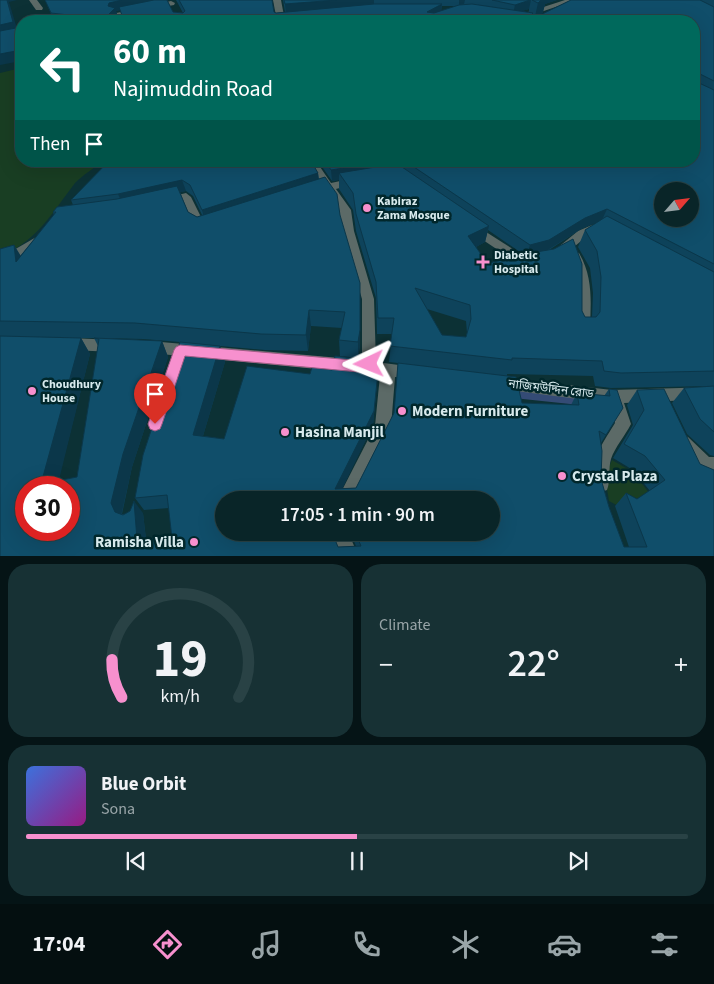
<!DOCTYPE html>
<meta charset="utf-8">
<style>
body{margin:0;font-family:"Source Sans 3","Noto Sans Bengali",sans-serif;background:#173134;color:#f1f3f6;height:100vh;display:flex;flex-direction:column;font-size:19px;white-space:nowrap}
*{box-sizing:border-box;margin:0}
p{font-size:16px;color:#99a5a8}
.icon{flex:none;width:28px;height:28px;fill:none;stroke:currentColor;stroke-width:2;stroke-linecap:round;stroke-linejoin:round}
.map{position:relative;height:556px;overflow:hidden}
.side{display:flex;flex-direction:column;gap:8px;padding:8px;background:#051416;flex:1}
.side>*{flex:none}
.hud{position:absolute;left:15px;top:15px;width:685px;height:152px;border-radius:20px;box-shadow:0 5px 20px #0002,0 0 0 1px #294245;background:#00695c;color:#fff;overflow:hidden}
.needle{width:32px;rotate:62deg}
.buttons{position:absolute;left:654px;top:182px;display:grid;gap:10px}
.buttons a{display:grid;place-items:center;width:45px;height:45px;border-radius:50%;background:#092528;box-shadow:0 5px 20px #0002,0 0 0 1px #294245;font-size:25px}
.speed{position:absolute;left:15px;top:476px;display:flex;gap:10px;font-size:25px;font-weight:700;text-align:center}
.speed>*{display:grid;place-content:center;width:65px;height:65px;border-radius:50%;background:#092528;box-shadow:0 5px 20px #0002,0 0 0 1px #294245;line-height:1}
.speed .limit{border:8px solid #d22;background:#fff;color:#111}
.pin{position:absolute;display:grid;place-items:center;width:42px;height:42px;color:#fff;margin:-51px -21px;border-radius:50% 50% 50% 0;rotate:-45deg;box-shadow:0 0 5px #0007}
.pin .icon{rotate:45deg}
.me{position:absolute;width:55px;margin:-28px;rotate:268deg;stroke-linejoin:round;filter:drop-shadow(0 0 4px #0008)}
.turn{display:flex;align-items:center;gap:18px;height:105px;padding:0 15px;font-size:22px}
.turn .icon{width:65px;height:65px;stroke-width:2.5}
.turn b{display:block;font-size:35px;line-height:42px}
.then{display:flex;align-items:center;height:48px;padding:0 15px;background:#0003;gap:10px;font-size:19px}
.big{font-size:38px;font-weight:600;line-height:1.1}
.side .tile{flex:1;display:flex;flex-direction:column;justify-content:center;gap:8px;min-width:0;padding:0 18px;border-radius:20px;background:#173134}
.side .dial{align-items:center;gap:0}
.dial svg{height:130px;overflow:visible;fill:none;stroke:#294245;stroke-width:7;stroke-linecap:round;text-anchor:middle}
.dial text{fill:#f1f3f6;stroke:none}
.song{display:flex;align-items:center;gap:15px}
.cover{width:60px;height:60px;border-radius:8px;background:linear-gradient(135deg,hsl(220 70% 55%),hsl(310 70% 35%))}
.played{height:5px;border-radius:2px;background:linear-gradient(90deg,#f790ce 50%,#294245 50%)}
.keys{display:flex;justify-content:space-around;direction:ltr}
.heat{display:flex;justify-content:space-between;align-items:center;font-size:28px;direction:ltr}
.side .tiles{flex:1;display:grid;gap:8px;grid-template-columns:1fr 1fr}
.tile:last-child{grid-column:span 2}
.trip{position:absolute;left:215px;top:491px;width:285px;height:50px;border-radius:25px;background:#092528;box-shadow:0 5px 20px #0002,0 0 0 1px #294245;font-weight:600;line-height:50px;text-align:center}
.tabs{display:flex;height:80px;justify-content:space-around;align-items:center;background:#040f10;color:#99a5a8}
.tabs .icon{width:35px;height:35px}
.tabs .current{color:#f790ce}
.tabs b{font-size:22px;color:#f1f3f6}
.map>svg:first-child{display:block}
</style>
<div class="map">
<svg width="714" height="557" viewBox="0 0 714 557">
<rect width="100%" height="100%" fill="#0c3135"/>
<g fill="#193e23">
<path d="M21 68V161H103C94 168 83 175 75 183 51 214 39 239 0 257V73Z"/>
<polygon points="612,460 633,472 649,493 635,515 609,501 605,477"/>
</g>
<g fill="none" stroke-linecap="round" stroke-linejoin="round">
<polyline stroke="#344b75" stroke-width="8" points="514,394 580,401"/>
<g fill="#5c6a67" fill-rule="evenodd">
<polygon points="29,0 37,0 43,8 42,10 36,10"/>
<polygon points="273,0 281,0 285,21 277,21"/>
<polygon points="565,0 576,0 532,15 525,13"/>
<polygon points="171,1 175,3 174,5 116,16 112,14"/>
<polygon points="306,161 316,161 331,183 354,178 359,181 358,183 336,189 351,210 354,231 374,299 376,362 414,367 419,369 421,373 419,377 414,379 395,377 391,427 354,500 337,500 375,426 380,375 150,353 145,351 143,347 145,343 150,341 362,360 362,299 342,231 339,210 327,192 315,195 311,194 310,192 311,190 323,186"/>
<path d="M186 193 191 197 204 223H210L212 226C209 231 202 232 197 231L183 201 166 206 161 202 162 199Z"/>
<polygon points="599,222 605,226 603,229 586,237 564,255 556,255 554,252 556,249 578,231"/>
<polygon points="472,223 530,260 532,263 530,266 522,266 468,230 466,227 468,224"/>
<polygon points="38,236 42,237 44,240 42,243 15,261 0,267 0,258"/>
<path d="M575 252 579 253C593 277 591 301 590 327L588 331 583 332 578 331 576 327 577 282 569 256Z"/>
<polygon points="70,338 115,340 120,342 122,346 120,350 115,352 70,350 65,348 63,344 65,340"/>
<path d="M500 377 612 390 714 387V399L624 403 631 424C625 436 615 447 611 459 608 469 611 480 607 490L601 492 595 490C585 466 603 443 615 423L609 403 500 389 495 387 493 383 495 379Z"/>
<path d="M682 435 688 437 709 457H714V473C699 473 680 456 674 442L676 437Z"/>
<polygon points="330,532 348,532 359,557 341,557"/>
</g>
</g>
<g fill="#0e435b" fill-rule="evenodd">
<path d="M45 0H167L173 12 183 13 176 0H272L274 12 276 13 285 12 283 0H557L545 4 543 12 540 15 571 0H714V386L611 388 595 386 593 376 507 374V376L522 403 571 405 577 393 604 396 609 389 617 390 606 435 601 443V479L609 507 624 547H629L615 506 626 493 637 499 650 491 633 470 613 458 633 425 627 405 637 390 714 557H0V249L14 245 20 256 54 215 53 212 73 205 71 200 109 161 318 173 319 179 360 346 358 358 340 356 339 340 342 328 311 326 308 351 265 350 220 346 225 362 203 436 224 439 310 374 379 362 373 425 342 488H356L394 414 398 363 389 362 392 334H377L376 298 356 231 353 210 339 189V180L332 181 318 161H694V21H123L120 10 116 11 118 17 114 21H52H54ZM442 6H456L441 11ZM529 9V13L521 11ZM186 191 193 196 202 215 197 217 188 212 180 192ZM599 221 585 230 578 247 590 268 593 293 592 317H585L549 250 581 229ZM488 230 520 252 488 264 476 247 485 242ZM427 309 466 321 467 333 466 337 442 335ZM81 338H94L98 346 77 477 58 481 90 354ZM98 338 143 339 180 342 135 498 144 510 169 508 172 538 146 539 143 513 122 514 132 467 168 357 162 341ZM224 500 491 532H350L356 546 338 547Z"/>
<polygon points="714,386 714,456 710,455 687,434 672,403 684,388"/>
</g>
<g fill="#0b374a">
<polygon points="7,0 17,0 9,2 18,32 0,35 0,25"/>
<polygon points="122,0 165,0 116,11 118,17 114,21 104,21 104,19 109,3"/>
<polygon points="337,0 374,0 374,6 286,14 285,4"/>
<polygon points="459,0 465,0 464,4 459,6"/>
<polygon points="531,0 529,9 513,14 515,5"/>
<polygon points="532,0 557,0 545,4 543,12 534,21 538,3"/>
<polygon points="442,4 441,13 426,21 427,12"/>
<polygon points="21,50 21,61 0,65 0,54"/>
<polygon points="387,161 393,161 393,171 339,173 339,180 332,181 331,170"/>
<polygon points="318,173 319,184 205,221 202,210"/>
<polygon points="182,180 186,191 123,205 118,194"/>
<polygon points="607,209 602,220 581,229 546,251 526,256 530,245 585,218"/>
<polygon points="489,226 485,242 465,253 468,236"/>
<polygon points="14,245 24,261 16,262"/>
<polygon points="309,310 311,326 308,351 306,335"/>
<polygon points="360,330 360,346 358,358 358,342"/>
<polygon points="81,338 90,354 57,488 41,484"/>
<polygon points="162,341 168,357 132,467 121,516 115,512 111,503 123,454"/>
<polygon points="220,346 225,362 199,449 193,435"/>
<polygon points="379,362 373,425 337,500 335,489"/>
<polygon points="134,501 143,513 147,550 137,539"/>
</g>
<g fill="#104e6a" stroke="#0b374a" fill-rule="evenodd">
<polygon points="0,0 7,0 13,22 0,25"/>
<polygon points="45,0 122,0 109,3 108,6 115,8 104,19 51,13"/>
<path d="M154 0H167L173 12 183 13 185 11 179 0H272L274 12 276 13 374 4H442L427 12 434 13 459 5 472 4 533 13 530 16 532 19 571 0H700L714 7V81L700 74 697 75V82L714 90V264L607 209 585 218 549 240 530 245 411 165 397 161H694V21H124L119 7ZM662 191H690V219H662Z"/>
<polygon points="284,0 337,0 285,4"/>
<polygon points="492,0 530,0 515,5"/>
<polygon points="532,0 541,0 538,3"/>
<polygon points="66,19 67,21 52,21"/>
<polygon points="21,27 21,50 0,54 0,31"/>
<polygon points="109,161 311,161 318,173 202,210 190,185 182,180 118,194 71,200"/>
<polygon points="325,161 387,161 331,170"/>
<path d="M394 164 402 167 489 226 468 236 488 264 525 250 536 252 554 249 573 239 582 264V311L585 317H596L600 312 601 277 597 251 585 230 607 216 714 272V371L621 373 604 371 602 361 512 358V360L390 346 394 318H378L376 282 356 214 353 193 339 173ZM415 288 470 305 471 319 466 337 442 335Z"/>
<polygon points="325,177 337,194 340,215 360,283 360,330 358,342 339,340 345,312 309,310 306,335 261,334 135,323 0,321 0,249 14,245 16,262 56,212 53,212 57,207 117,199 177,186 188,212 197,217"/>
<path d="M0 336 81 338 41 484 77 477 99 339 94 338 162 341 123 454 111 503 115 512 123 515 130 511 134 501 137 539 172 538 167 495 135 498 143 455 180 342 220 346 193 435 224 439 247 366 310 374 312 367 332 370 335 356 354 358 379 362 374 411 335 489 356 488 394 413 398 363 516 377 522 403 579 405 577 393 610 396 609 389 617 390 623 408 606 435 599 431 602 451 601 479 609 507 624 547H647L626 493 637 499 665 480 645 456 624 444 644 410 637 390 664 389 700 464 714 470V557H0ZM26 488H69V530H26ZM224 500H491V532H355L361 546 338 547 332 532H224Z"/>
<polygon points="714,386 714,432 700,419 684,388"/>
</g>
<polygon fill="#f790ce" stroke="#a15e86" points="180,345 364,361 369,359 374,361 376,367 374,371 370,373 185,356 162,424 160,429 155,431 150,429 148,424 174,350 176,347"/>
<g fill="#f790ce" stroke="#01272b" stroke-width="2">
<circle cx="367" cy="208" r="5"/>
<path d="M480.5 254.5h5v5h5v5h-5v5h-5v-5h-5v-5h5z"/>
<circle cx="32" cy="391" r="5"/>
<circle cx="402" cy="411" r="5"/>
<circle cx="285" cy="432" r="5"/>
<circle cx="562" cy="476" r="5"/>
<circle cx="194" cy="542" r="5"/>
</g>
<g text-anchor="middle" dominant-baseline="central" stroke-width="5" stroke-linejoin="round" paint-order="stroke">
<g font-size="12" font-weight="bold" fill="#d7eaed" stroke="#01272b" text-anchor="start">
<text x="377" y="201">Kabiraz<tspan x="377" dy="14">Zama Mosque</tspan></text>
<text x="494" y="255">Diabetic<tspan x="494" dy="14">Hospital</tspan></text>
<text x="42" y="384">Choudhury<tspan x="42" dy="14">House</tspan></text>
</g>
<g font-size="12" fill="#d7eaed" stroke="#01272b">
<text transform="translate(551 389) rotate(7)">নাজিমউদ্দিন রোড</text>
</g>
<g font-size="15" font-weight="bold" fill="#d7eaed" stroke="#01272b" text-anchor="start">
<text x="412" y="411">Modern Furniture</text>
<text x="295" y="432">Hasina Manjil</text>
<text x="572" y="476">Crystal Plaza</text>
<text x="184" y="542" text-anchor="end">Ramisha Villa</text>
</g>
</g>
</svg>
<div class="buttons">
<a><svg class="needle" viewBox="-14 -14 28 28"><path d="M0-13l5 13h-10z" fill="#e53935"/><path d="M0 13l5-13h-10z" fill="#99a5a8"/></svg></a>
</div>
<div class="speed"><div class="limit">30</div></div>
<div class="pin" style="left:155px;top:424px;background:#d93025"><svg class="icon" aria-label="arrive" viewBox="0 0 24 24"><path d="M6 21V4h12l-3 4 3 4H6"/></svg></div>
<svg class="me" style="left:369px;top:364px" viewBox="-20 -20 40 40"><path d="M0-17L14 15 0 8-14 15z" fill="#f790ce" stroke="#fff" stroke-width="4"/></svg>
<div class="trip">17:05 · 1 min · 90 m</div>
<div class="hud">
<div class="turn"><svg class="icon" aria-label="left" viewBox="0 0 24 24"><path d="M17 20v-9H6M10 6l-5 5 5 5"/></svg><div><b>60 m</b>Najimuddin Road</div></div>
<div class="then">Then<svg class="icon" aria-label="arrive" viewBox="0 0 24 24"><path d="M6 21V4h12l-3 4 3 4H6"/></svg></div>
</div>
</div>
<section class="side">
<div class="tiles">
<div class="tile dial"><svg viewBox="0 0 100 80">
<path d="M14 69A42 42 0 1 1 86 69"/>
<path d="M14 69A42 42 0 0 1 8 46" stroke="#f790ce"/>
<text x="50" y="56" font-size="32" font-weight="700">19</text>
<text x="50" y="72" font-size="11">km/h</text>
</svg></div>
<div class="tile"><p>Climate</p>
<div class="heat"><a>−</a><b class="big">22°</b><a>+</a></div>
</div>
<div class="tile">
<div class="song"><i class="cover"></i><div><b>Blue Orbit</b><p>Sona</p></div></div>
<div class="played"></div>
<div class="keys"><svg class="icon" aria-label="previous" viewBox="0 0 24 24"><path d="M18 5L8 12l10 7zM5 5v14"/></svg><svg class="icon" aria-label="pause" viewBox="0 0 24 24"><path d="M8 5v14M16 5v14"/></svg><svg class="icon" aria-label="next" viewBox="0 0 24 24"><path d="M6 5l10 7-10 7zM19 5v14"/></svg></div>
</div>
</div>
</section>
<nav class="tabs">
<b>17:04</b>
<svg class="icon current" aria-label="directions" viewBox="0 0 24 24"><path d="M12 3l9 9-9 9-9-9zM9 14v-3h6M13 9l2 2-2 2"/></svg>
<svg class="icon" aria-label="music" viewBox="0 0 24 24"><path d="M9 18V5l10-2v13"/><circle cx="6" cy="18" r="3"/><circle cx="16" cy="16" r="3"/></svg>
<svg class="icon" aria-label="phone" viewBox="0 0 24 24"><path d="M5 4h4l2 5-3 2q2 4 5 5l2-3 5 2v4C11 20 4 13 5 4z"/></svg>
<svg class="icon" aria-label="climate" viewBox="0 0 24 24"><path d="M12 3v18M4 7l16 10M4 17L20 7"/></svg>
<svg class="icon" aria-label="car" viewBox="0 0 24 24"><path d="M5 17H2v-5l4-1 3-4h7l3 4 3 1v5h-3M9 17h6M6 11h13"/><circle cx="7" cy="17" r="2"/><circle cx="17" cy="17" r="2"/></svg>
<svg class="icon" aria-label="filters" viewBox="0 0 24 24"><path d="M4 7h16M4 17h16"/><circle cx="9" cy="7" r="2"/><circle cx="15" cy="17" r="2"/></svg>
</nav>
